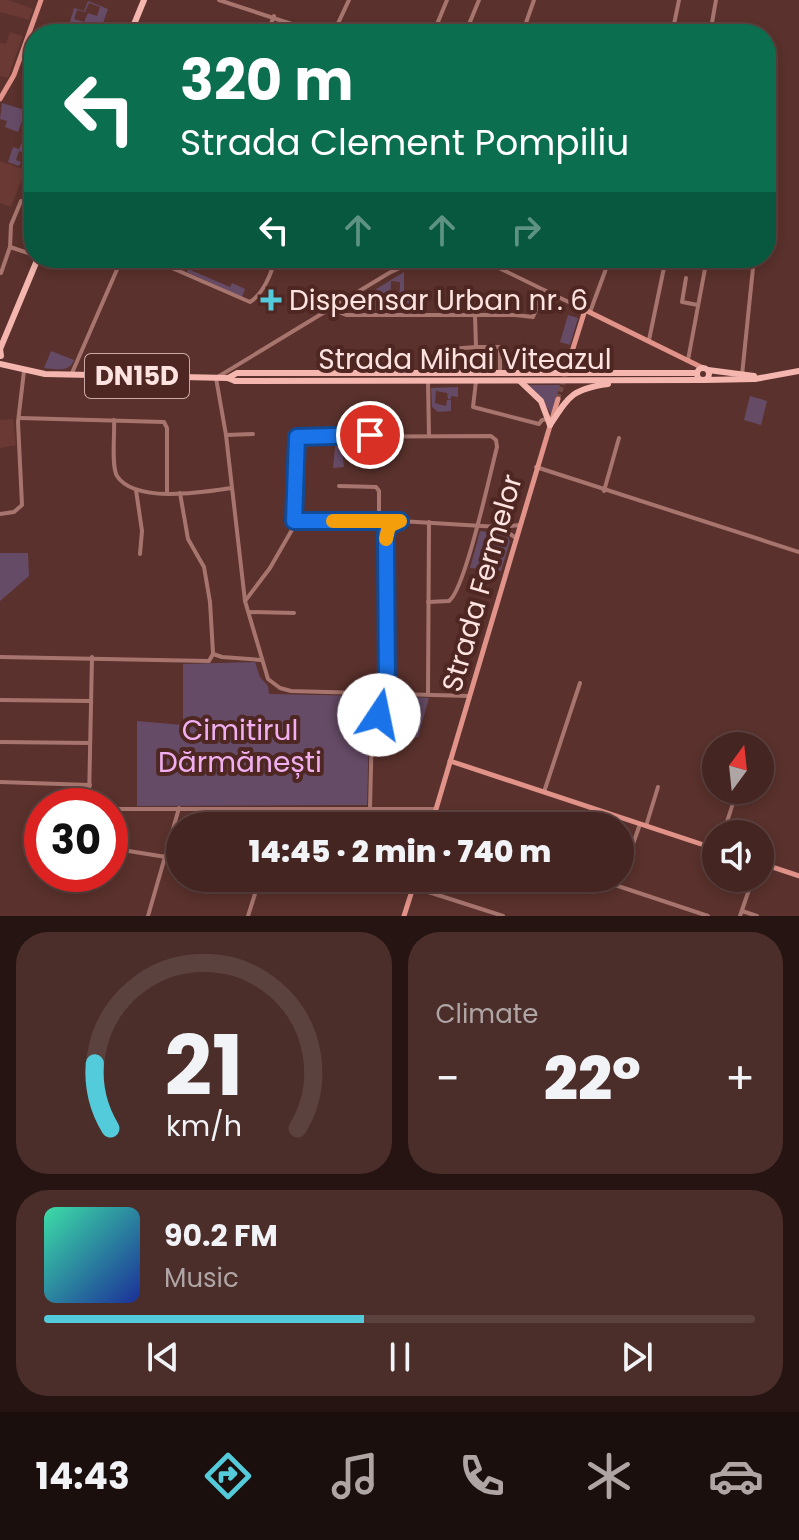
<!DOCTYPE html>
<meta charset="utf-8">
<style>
body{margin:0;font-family:Poppins,sans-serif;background:#4b2d2a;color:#f1f3f6;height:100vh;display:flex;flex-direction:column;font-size:30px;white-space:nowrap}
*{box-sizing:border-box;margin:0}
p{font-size:26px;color:#afa5a5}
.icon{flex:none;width:44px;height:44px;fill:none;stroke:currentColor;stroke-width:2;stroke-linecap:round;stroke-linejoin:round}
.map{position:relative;height:916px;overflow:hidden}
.panel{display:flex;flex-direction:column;gap:16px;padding:16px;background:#251412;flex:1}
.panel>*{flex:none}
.guide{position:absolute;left:24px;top:24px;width:752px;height:244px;border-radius:32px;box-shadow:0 4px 12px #0003,0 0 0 2px #5c423f;background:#0b6e4f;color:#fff;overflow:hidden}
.needle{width:52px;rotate:15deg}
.controls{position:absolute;left:702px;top:732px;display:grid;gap:16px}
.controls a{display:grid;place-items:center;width:72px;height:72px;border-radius:50%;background:#442521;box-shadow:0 4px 12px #0003,0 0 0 2px #5c423f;font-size:40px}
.speed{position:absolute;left:24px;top:788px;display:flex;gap:16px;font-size:40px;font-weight:700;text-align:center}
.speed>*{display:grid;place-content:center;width:104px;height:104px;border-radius:50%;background:#442521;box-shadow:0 4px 12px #0003,0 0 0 2px #5c423f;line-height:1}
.speed .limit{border:12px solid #d22;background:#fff;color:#111}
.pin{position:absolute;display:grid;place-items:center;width:68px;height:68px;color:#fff;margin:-34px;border:4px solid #fff;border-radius:50%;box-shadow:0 2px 8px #0007}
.me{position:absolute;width:88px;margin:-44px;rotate:11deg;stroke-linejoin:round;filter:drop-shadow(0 0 6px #0008)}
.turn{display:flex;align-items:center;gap:28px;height:168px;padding:0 24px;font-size:36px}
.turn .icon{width:104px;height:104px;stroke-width:2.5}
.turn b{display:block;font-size:56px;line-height:68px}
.lanes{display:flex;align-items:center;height:76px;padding:0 24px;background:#0003;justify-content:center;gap:40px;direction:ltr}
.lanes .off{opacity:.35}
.big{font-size:60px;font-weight:800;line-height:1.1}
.panel .widget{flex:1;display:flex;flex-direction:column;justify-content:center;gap:12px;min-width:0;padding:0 28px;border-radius:32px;background:#4b2d2a}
.panel .dial{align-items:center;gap:0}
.dial svg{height:208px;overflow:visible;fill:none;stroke:#5c423f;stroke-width:7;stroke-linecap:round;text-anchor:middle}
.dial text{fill:#f1f3f6;stroke:none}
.song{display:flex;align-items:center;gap:24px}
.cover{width:96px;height:96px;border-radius:12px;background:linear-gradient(135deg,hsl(160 70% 55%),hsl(230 70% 35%))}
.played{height:8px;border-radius:4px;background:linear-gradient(90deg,#53cbda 45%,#5c423f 45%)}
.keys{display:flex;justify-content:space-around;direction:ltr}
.heat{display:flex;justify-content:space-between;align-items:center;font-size:44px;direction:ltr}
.panel .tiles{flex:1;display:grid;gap:16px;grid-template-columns:1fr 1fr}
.widget:last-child{grid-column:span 2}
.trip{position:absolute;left:166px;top:812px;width:468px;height:80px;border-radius:40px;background:#442521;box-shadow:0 4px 12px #0003,0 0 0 2px #5c423f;font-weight:800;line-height:80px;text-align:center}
.tabs{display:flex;height:128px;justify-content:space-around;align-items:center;background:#1b0f0d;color:#afa5a5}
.tabs .icon{width:56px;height:56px}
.tabs .current{color:#53cbda}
.tabs b{font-size:36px;color:#f1f3f6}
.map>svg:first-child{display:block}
</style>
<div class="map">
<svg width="799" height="916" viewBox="0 0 799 916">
<rect width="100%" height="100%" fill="#5a312c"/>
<g fill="#6a3934">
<polygon points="0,0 8,0 33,9 29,20 0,12"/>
<polygon points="10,32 23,36 8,78 0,76 0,43 6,44"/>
<polygon points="0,161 25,170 11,207 0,203"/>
<polygon points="13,419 16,445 0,448 0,420"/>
</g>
<g fill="#664b66" fill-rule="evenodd">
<path d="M88 1 108 9 99 34H90L93 32 95 24 89 22 85 27 70 22 74 8 84 11ZM89 3 100 7 97 16 88 13 84 22 74 19 77 10 85 12Z"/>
<polygon points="2,103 31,112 27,123 22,121 18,132 5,127 7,121 0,119"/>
<polygon points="30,123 34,125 34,146 30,148 28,154 19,151 16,160 21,162 19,166 8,162 13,147 19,149 24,138 21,135 25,135"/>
<polygon points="188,269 230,287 232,283 245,289 242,297 187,272"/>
<path d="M404 272V297L417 298V301H409V309L415 311 346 310 345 304 350 301 352 304ZM391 281 400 282 399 308H390Z"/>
<polygon points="568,315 578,318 570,345 560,342"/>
<path d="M51 351 74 360C69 373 56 369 44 368Z"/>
<polygon points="529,385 560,385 551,414 541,397"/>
<polygon points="458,387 458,397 451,396 451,399 448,399 447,393 436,391 435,403 446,406 447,400 451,400 451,411 438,412 432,407 431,388"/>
<polygon points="750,396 767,401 761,425 744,420"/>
<polygon points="351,437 351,447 348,448 349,441 341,442 344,467 333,468 336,438"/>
<polygon points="480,531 506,534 510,541 501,571 470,568"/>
<polygon points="0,553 28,553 29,576 0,601"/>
<polygon points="255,662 260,677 268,686 269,694 370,696 367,805 137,806 137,721 183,725 183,664"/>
<polygon points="411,697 429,698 418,737 405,737"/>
<polygon points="400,811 429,812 425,826 396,823"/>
</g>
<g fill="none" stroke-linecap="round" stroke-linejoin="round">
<polyline stroke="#734c47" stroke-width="5" stroke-dasharray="5 2.5" stroke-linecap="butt" points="558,399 570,358"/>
<g stroke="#a7756e" stroke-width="4">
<polyline points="219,0 322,34"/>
<polyline points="267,34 274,16"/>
<polyline points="333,34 349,0"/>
<polyline points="433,34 447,0"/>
<polyline points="465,34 479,0"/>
<polyline points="522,34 534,0"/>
<polyline points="672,34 679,0"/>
<polyline points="710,34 716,0"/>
<polyline points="766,123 772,58"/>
<polyline points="10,247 11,225 21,201"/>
<path d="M149 258 250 302C263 294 272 273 275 258"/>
<polyline points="421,258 389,273 216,378 226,435 245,601 268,679 280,688 291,691 469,696"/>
<polyline points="472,258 499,268 585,310"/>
<polyline points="499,268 502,258"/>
<polyline points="1,273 10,247 34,255"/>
<polyline points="686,278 682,302 698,305"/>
<polyline points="332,309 346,315 515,315 533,317 544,290"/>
<polyline points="590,312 610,258"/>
<polyline points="649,340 666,258"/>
<polyline points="476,347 500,347 500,373"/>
<polyline points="688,360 707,258"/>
<polyline points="72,373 122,258"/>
<polyline points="451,373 450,349 476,347 475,315"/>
<polyline points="742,375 754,258"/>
<polyline points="428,381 429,436"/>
<polyline points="476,381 473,407 539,424 542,420 548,419"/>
<polyline points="20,418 164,422 167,428 167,492"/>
<path d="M114 420C115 432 111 466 117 476 135 504 205 492 232 488"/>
<polyline points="226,435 253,434"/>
<polyline points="536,467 799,552"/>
<polyline points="339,486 376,487 379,491 379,520"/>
<polyline points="136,490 142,531 140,554"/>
<polyline points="604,491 619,438"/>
<polyline points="180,493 188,539 204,567 210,602 213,653"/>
<polyline points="0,514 14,512 22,505 18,422 24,371"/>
<polyline points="294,521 400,521 482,526 500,527 516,538"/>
<polyline points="502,527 520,525"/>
<path d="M245 601 270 568 293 528 297 437 491 436 496 440 497 447C490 474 465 590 449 601L428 602"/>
<polyline points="249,612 294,613"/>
<polyline points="213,654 222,657 261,660"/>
<polyline points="0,657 209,661 213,654"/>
<polyline points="428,694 429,522"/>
<polyline points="0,700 90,701"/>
<polyline points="0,742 90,743"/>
<polyline points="0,782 90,785"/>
<polyline points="544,792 580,683"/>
<polyline points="91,806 89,800 92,657"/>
<polyline points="110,809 435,809"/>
<polyline points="275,826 280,809"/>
<polyline points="365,826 370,808 372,727 387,694 386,534 389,526 400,521"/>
<polyline points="646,826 658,787"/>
<polyline points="723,834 736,794"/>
<polyline points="110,848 166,857"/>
<polyline points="623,873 640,824"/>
<polyline points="594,878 708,916"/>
<polyline points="413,887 503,916"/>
<polyline points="742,911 757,916"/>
<polyline points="148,916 179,808"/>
<polyline points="248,916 260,878"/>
<polyline points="740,916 753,878"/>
</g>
<g stroke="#e19289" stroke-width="5">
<polyline points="0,99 14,75 41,0"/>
<polyline points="570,358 585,310 703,368"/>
<polyline points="450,761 716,849"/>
<polyline points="431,826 558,399"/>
<polyline points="760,863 799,876"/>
<polyline points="404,916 416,878"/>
</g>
<g stroke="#f4b6ae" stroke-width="6">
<polyline points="130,34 144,0"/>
<polyline points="1,356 0,349 38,258"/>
<polyline points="0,364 45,374 228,378 235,381 701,380"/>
<circle cx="703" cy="374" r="6"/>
<polyline points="708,370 754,376"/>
<polyline points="228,378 237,373 697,373"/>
<polyline points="704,380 755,379 799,371"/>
<polyline points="520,381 541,401 550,425"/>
<path d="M550 425C569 396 572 389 608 384"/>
</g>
</g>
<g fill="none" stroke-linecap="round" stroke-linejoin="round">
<defs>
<polyline id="route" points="370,435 297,437 294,521 400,521 389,526 386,534 387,694 379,715"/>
</defs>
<use href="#route" stroke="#114b97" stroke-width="20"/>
<use href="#route" stroke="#1a73e8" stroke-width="14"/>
<polyline stroke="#f59e0b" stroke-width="14" points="333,521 400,521 389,526 386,539"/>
</g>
<path fill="#53cbda" stroke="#4e2622" stroke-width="3" d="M267 288h8v8h8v8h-8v8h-8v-8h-8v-8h8z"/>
<g text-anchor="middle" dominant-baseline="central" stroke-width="8" stroke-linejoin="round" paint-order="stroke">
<rect fill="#4e2622" stroke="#c9aaa7" stroke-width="2" x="85" y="354" width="104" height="44" rx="6"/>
<g font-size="26" font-weight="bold" fill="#fee3e0">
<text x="137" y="376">DN15D</text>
</g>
<g font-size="28" fill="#fee3e0" stroke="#4e2622" text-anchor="start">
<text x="289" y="300">Dispensar Urban nr. 6</text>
</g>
<g font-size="28" fill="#fee3e0" stroke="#4e2622">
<text x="465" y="359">Strada Mihai Viteazul</text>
<text transform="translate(482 583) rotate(-74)">Strada Fermelor</text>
</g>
<g font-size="28" fill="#f1aff1" stroke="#4e2622">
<text x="240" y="730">Cimitirul<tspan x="240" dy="32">Dărmănești</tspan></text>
</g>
</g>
</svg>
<div class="controls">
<a><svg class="needle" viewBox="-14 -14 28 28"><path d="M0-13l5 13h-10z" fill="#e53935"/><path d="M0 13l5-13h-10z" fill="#afa5a5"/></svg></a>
<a><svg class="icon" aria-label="sound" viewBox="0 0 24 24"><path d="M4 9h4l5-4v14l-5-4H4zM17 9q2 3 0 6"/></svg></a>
</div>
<div class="speed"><div class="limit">30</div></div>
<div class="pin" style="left:370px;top:435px;background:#d93025"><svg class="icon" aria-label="arrive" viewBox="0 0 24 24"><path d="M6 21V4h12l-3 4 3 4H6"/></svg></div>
<svg class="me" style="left:379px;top:715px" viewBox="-20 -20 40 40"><circle r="19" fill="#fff"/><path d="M0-13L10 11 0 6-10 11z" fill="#1a73e8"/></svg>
<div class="trip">14:45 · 2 min · 740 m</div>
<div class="guide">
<div class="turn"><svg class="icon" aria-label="left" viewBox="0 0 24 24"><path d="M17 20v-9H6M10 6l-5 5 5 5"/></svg><div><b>320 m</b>Strada Clement Pompiliu</div></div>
<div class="lanes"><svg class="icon" aria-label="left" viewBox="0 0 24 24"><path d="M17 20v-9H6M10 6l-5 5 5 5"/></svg><svg class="icon off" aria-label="ahead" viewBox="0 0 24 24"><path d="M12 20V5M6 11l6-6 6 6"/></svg><svg class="icon off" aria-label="ahead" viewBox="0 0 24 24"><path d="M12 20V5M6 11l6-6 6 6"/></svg><svg class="icon off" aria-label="right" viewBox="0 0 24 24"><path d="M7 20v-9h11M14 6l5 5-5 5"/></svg></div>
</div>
</div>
<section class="panel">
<div class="tiles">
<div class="widget dial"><svg viewBox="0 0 100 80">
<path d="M14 69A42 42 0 1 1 86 69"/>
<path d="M14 69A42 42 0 0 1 8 44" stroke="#53cbda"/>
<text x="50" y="56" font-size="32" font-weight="700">21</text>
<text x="50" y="72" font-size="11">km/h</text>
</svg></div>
<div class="widget"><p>Climate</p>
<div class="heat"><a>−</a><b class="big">22°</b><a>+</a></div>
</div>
<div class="widget">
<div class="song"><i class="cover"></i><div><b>90.2 FM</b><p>Music</p></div></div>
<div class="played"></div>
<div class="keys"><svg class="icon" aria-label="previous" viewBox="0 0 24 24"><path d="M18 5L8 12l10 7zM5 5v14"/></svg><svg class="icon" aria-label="pause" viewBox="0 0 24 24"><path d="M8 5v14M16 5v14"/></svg><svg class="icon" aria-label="next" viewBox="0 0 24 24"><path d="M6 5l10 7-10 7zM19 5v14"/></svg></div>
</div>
</div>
</section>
<nav class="tabs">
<b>14:43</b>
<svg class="icon current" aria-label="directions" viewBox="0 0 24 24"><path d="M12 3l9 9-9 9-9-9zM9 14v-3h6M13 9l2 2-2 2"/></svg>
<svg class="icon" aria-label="music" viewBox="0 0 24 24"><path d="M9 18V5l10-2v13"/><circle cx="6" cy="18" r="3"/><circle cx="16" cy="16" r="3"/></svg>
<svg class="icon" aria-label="phone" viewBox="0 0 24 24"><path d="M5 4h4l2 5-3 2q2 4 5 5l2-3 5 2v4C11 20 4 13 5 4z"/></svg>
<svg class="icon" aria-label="climate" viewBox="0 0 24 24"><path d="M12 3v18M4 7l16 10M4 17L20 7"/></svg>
<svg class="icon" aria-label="car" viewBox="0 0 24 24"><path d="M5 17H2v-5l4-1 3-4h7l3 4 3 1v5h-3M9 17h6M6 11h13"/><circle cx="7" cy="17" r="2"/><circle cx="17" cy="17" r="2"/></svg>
</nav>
